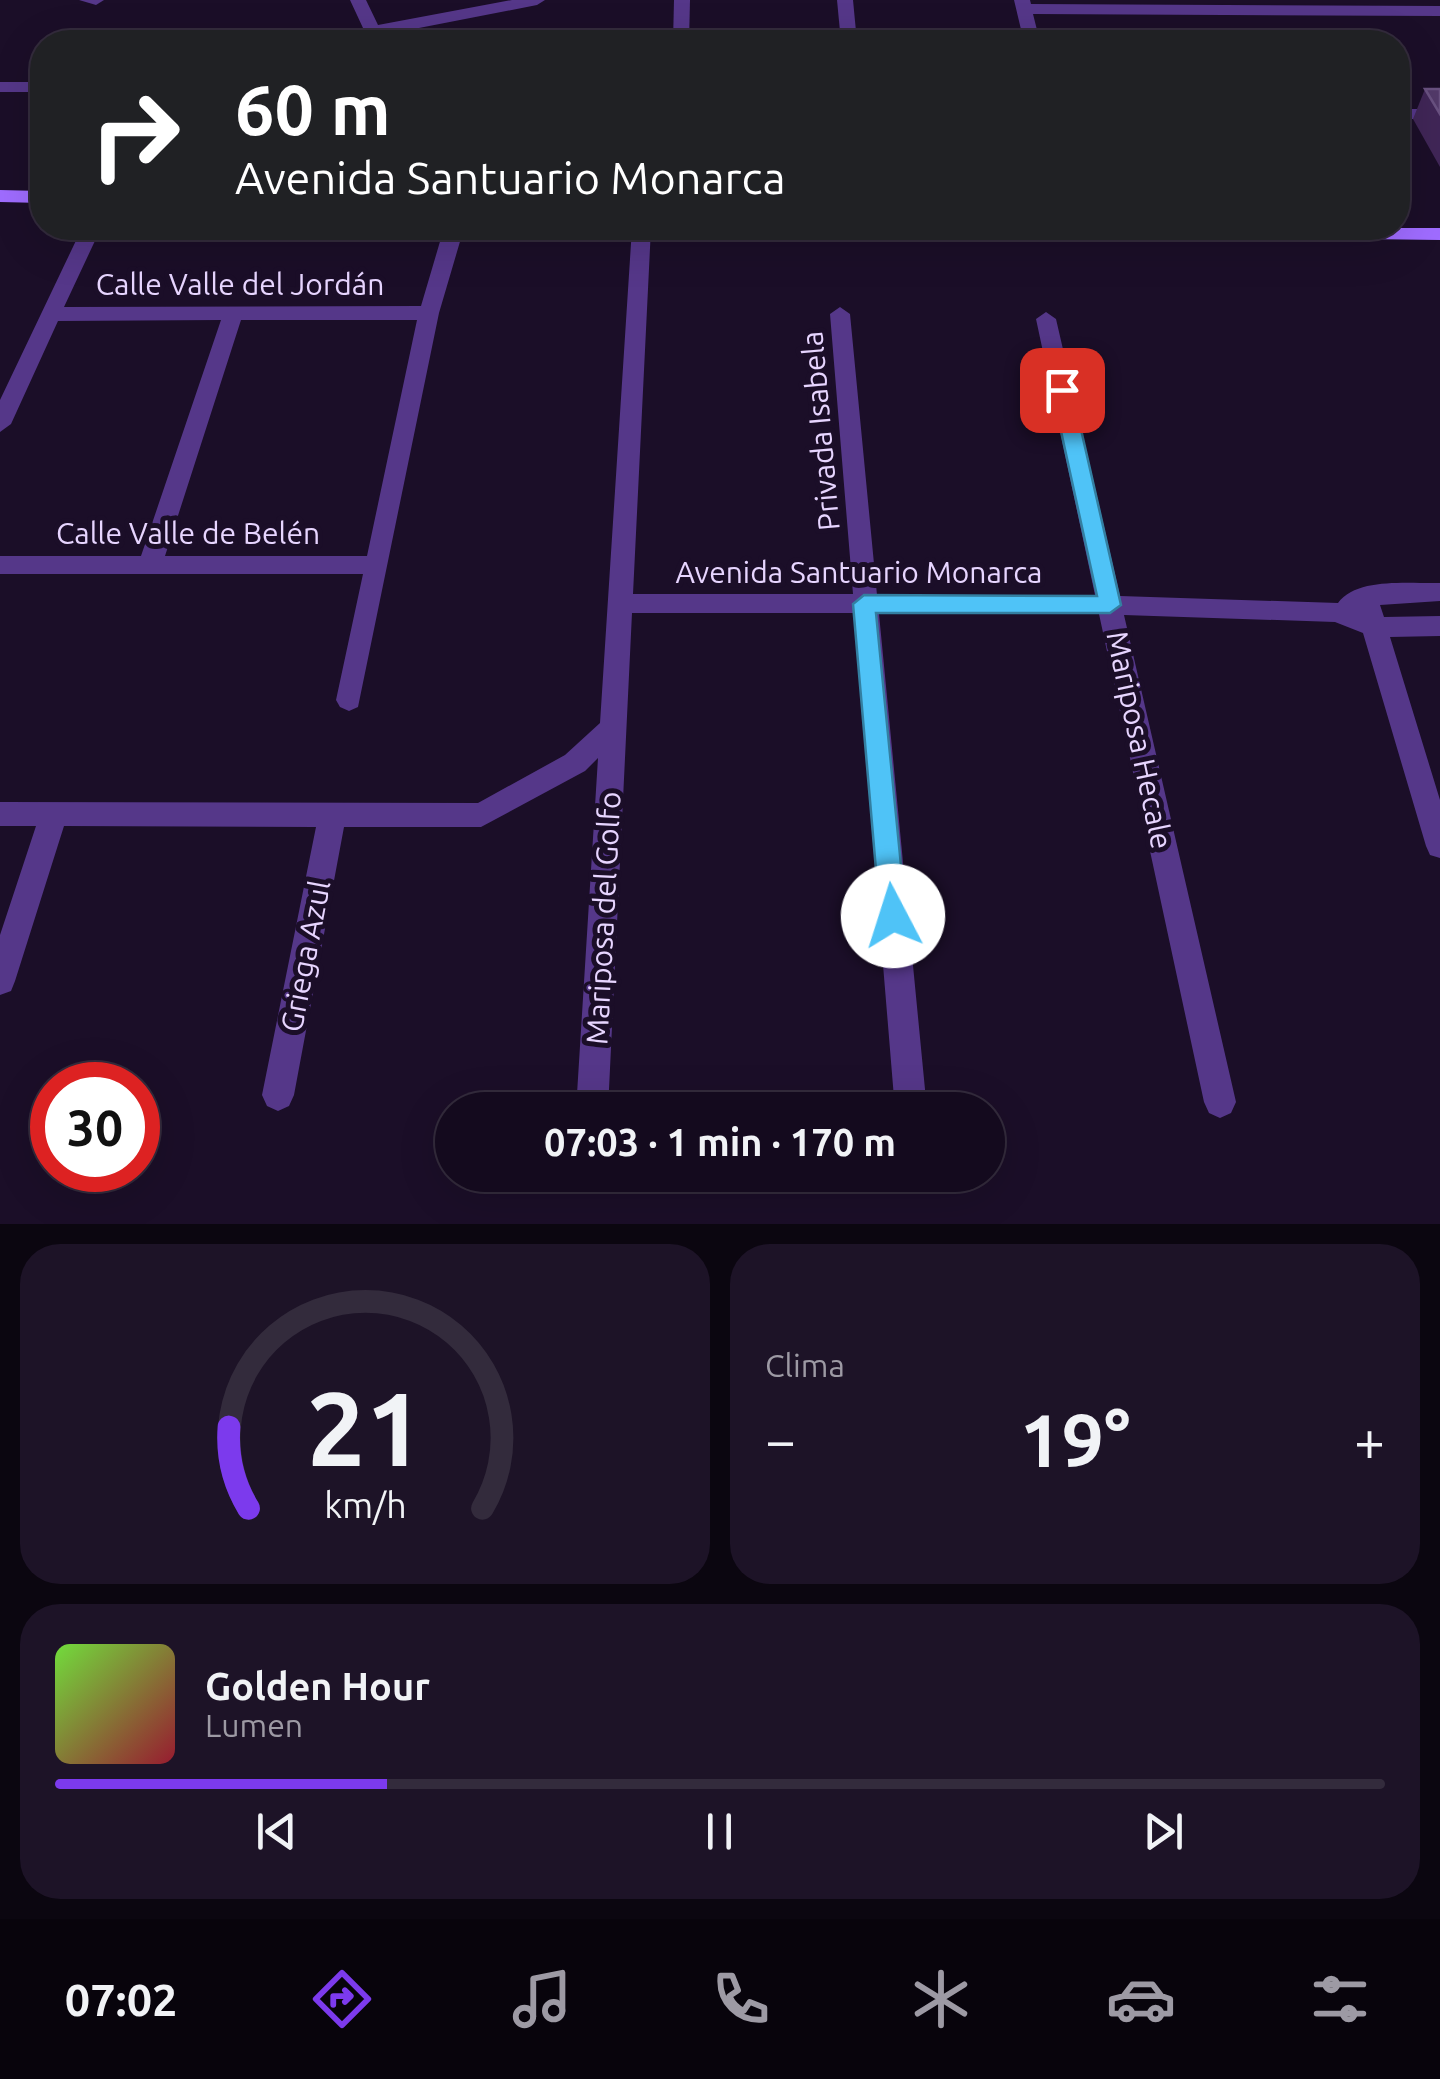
<!DOCTYPE html>
<html lang="es">
<meta charset="utf-8">
<style>
body{margin:0;font-family:Ubuntu,sans-serif;background:#1d1327;color:#f1f3f6;height:100vh;display:flex;flex-direction:column;font-size:38px;white-space:nowrap}
*{box-sizing:border-box;margin:0}
p{font-size:32px;color:#9d9aa4}
.icon{flex:none;width:55px;height:55px;fill:none;stroke:currentColor;stroke-width:2;stroke-linecap:round;stroke-linejoin:round}
.map{position:relative;height:1224px;overflow:hidden}
.details{display:flex;flex-direction:column;gap:20px;padding:20px;background:#0b0610;flex:1}
.details>*{flex:none}
.banner{position:absolute;left:30px;top:30px;width:1380px;height:210px;border-radius:40px;box-shadow:0 10px 40px #0002,0 0 0 2px #332b3c;background:#202124;color:#fff;overflow:hidden}
.speed{position:absolute;left:30px;top:1062px;display:flex;gap:20px;font-size:50px;font-weight:700;text-align:center}
.speed>*{display:grid;place-content:center;width:130px;height:130px;border-radius:50%;background:#140a1e;box-shadow:0 10px 40px #0002,0 0 0 2px #332b3c;line-height:1}
.speed .limit{border:15px solid #d22;background:#fff;color:#111}
.pin{position:absolute;display:grid;place-items:center;width:85px;height:85px;color:#fff;margin:-42px;border-radius:20px;box-shadow:0 5px 15px #0006}
.me{position:absolute;width:110px;margin:-55px;rotate:355deg;stroke-linejoin:round;filter:drop-shadow(0 0 8px #0008)}
.turn{display:flex;align-items:center;gap:35px;height:210px;padding:0 40px;font-size:45px}
.turn .icon{width:130px;height:130px;stroke-width:2.5}
.turn b{display:block;font-size:70px;line-height:85px}
.big{font-size:75px;font-weight:700;line-height:1.1}
.details .tile{flex:1;display:flex;flex-direction:column;justify-content:center;gap:15px;min-width:0;padding:0 35px;border-radius:40px;background:#1d1327}
.details .dial{align-items:center;gap:0}
.dial svg{height:260px;overflow:visible;fill:none;stroke:#332b3c;stroke-width:7;stroke-linecap:round;text-anchor:middle}
.dial text{fill:#f1f3f6;stroke:none}
.song{display:flex;align-items:center;gap:30px}
.cover{width:120px;height:120px;border-radius:15px;background:linear-gradient(135deg,hsl(100 70% 55%),hsl(350 70% 35%))}
.played{height:10px;border-radius:5px;background:linear-gradient(90deg,#7c3aed 25%,#332b3c 25%)}
.keys{display:flex;justify-content:space-around;direction:ltr}
.heat{display:flex;justify-content:space-between;align-items:center;font-size:55px;direction:ltr}
.details .tiles{flex:1;display:grid;gap:20px;grid-template-columns:1fr 1fr}
.tile:last-child{grid-column:span 2}
.trip{position:absolute;left:435px;top:1092px;width:570px;height:100px;border-radius:50px;background:#140a1e;box-shadow:0 10px 40px #0002,0 0 0 2px #332b3c;font-weight:700;line-height:100px;text-align:center}
.menu{display:flex;height:160px;justify-content:space-around;align-items:center;background:#08040c;color:#9d9aa4}
.menu .icon{width:70px;height:70px}
.menu .on{color:#7c3aed}
.menu b{font-size:45px;color:#f1f3f6}
.map>svg:first-child{display:block}
</style>
<div class="map">
<svg width="1440" height="1224" viewBox="0 0 1440 1224">
<rect width="100%" height="100%" fill="#1b0e28"/>
<g fill="none" stroke-linecap="round" stroke-linejoin="round">
<g fill="#553789" fill-rule="evenodd">
<polygon points="79,0 104,0 96,5"/>
<polygon points="350,0 366,0 378,25 512,0 545,0 537,5 383,35 386,42 370,42 368,37 310,42 312,38 363,28"/>
<polygon points="674,0 690,0 689,42 673,42"/>
<polygon points="837,0 853,0 857,42 841,42"/>
<polygon points="1014,0 1030,0 1031,4 1440,6 1440,16 1033,14 1040,42 1024,42"/>
<rect x="0" y="82" width="42" height="10"/>
<rect x="1398" y="109" width="42" height="10"/>
<path d="M82 228H101L64 307 421 306 444 228H464L439 313 358 707 349 711 340 707 336 700 363 574H0V556H141L221 320 58 321 11 424 0 432V400ZM241 320H417L367 556H165Z"/>
<path d="M632 228H651L633 594H853L830 314 840 307 850 314 877 595H1095L1036 319 1046 312 1056 319 1120 596 1338 603C1357 577 1410 584 1440 583V601L1380 605 1384 617 1440 616V636L1390 637 1440 800V858L1430 855 1426 846 1363 633 1335 622 1124 615 1236 1102 1231 1113 1220 1118 1209 1113 1204 1102 1099 614H879L927 1110H895L854 613H632L608 1110H576L598 758 585 771 481 827H344L294 1095 289 1106 278 1111 267 1106 262 1095 316 827 64 826 15 981 11 991 0 995V935L36 826H0V802L478 803 565 755 600 723Z"/>
</g>
<g fill="#9f6cff" fill-rule="evenodd">
<polygon points="0,190 42,191 42,203 0,202"/>
<polygon points="1000,228 1440,228 1440,240 1010,234"/>
</g>
</g>
<polygon fill="#402657" points="1425,89 1440,89 1440,167 1413,119"/>
<polygon fill="#523969" stroke="#695180" stroke-width="2.5" points="1425,89 1440,89 1440,114"/>
<polygon fill="#4fc3f7" stroke="#337fa1" stroke-width="2.5" points="1062,384 1072,390 1121,605 1110,613 876,613 906,916 902,924 893,928 884,924 880,916 853,604 864,595 1097,596 1052,390"/>
<g text-anchor="middle" dominant-baseline="central" stroke-width="10" stroke-linejoin="round" paint-order="stroke">
<g font-size="30" fill="#e7d5ff" stroke="#1b0e28">
<text x="240" y="284">Calle Valle del Jordán</text>
<text transform="translate(820 431) rotate(-95)">Privada Isabela</text>
<text x="188" y="533">Calle Valle de Belén</text>
<text x="859" y="572">Avenida Santuario Monarca</text>
<text transform="translate(1140 740) rotate(78)">Mariposa Hecale</text>
<text transform="translate(603 918) rotate(-87)">Mariposa del Golfo</text>
<text transform="translate(305 956) rotate(-79)">Griega Azul</text>
</g>
</g>
</svg>
<div class="speed"><div class="limit">30</div></div>
<div class="pin" style="left:1062px;top:390px;background:#d93025"><svg class="icon" aria-label="arrive" viewBox="0 0 24 24"><path d="M6 21V4h12l-3 4 3 4H6"/></svg></div>
<svg class="me" style="left:893px;top:916px" viewBox="-20 -20 40 40"><circle r="19" fill="#fff"/><path d="M0-13L10 11 0 6-10 11z" fill="#4fc3f7"/></svg>
<div class="trip">07:03 · 1 min · 170 m</div>
<div class="banner">
<div class="turn"><svg class="icon" aria-label="right" viewBox="0 0 24 24"><path d="M7 20v-9h11M14 6l5 5-5 5"/></svg><div><b>60 m</b>Avenida Santuario Monarca</div></div>
</div>
</div>
<section class="details">
<div class="tiles">
<div class="tile dial"><svg viewBox="0 0 100 80">
<path d="M14 69A42 42 0 1 1 86 69"/>
<path d="M14 69A42 42 0 0 1 8 44" stroke="#7c3aed"/>
<text x="50" y="56" font-size="32" font-weight="700">21</text>
<text x="50" y="72" font-size="11">km/h</text>
</svg></div>
<div class="tile"><p>Clima</p>
<div class="heat"><a>−</a><b class="big">19°</b><a>+</a></div>
</div>
<div class="tile">
<div class="song"><i class="cover"></i><div><b>Golden Hour</b><p>Lumen</p></div></div>
<div class="played"></div>
<div class="keys"><svg class="icon" aria-label="previous" viewBox="0 0 24 24"><path d="M18 5L8 12l10 7zM5 5v14"/></svg><svg class="icon" aria-label="pause" viewBox="0 0 24 24"><path d="M8 5v14M16 5v14"/></svg><svg class="icon" aria-label="next" viewBox="0 0 24 24"><path d="M6 5l10 7-10 7zM19 5v14"/></svg></div>
</div>
</div>
</section>
<nav class="menu">
<b>07:02</b>
<svg class="icon on" aria-label="directions" viewBox="0 0 24 24"><path d="M12 3l9 9-9 9-9-9zM9 14v-3h6M13 9l2 2-2 2"/></svg>
<svg class="icon" aria-label="music" viewBox="0 0 24 24"><path d="M9 18V5l10-2v13"/><circle cx="6" cy="18" r="3"/><circle cx="16" cy="16" r="3"/></svg>
<svg class="icon" aria-label="phone" viewBox="0 0 24 24"><path d="M5 4h4l2 5-3 2q2 4 5 5l2-3 5 2v4C11 20 4 13 5 4z"/></svg>
<svg class="icon" aria-label="climate" viewBox="0 0 24 24"><path d="M12 3v18M4 7l16 10M4 17L20 7"/></svg>
<svg class="icon" aria-label="car" viewBox="0 0 24 24"><path d="M5 17H2v-5l4-1 3-4h7l3 4 3 1v5h-3M9 17h6M6 11h13"/><circle cx="7" cy="17" r="2"/><circle cx="17" cy="17" r="2"/></svg>
<svg class="icon" aria-label="filters" viewBox="0 0 24 24"><path d="M4 7h16M4 17h16"/><circle cx="9" cy="7" r="2"/><circle cx="15" cy="17" r="2"/></svg>
</nav>
